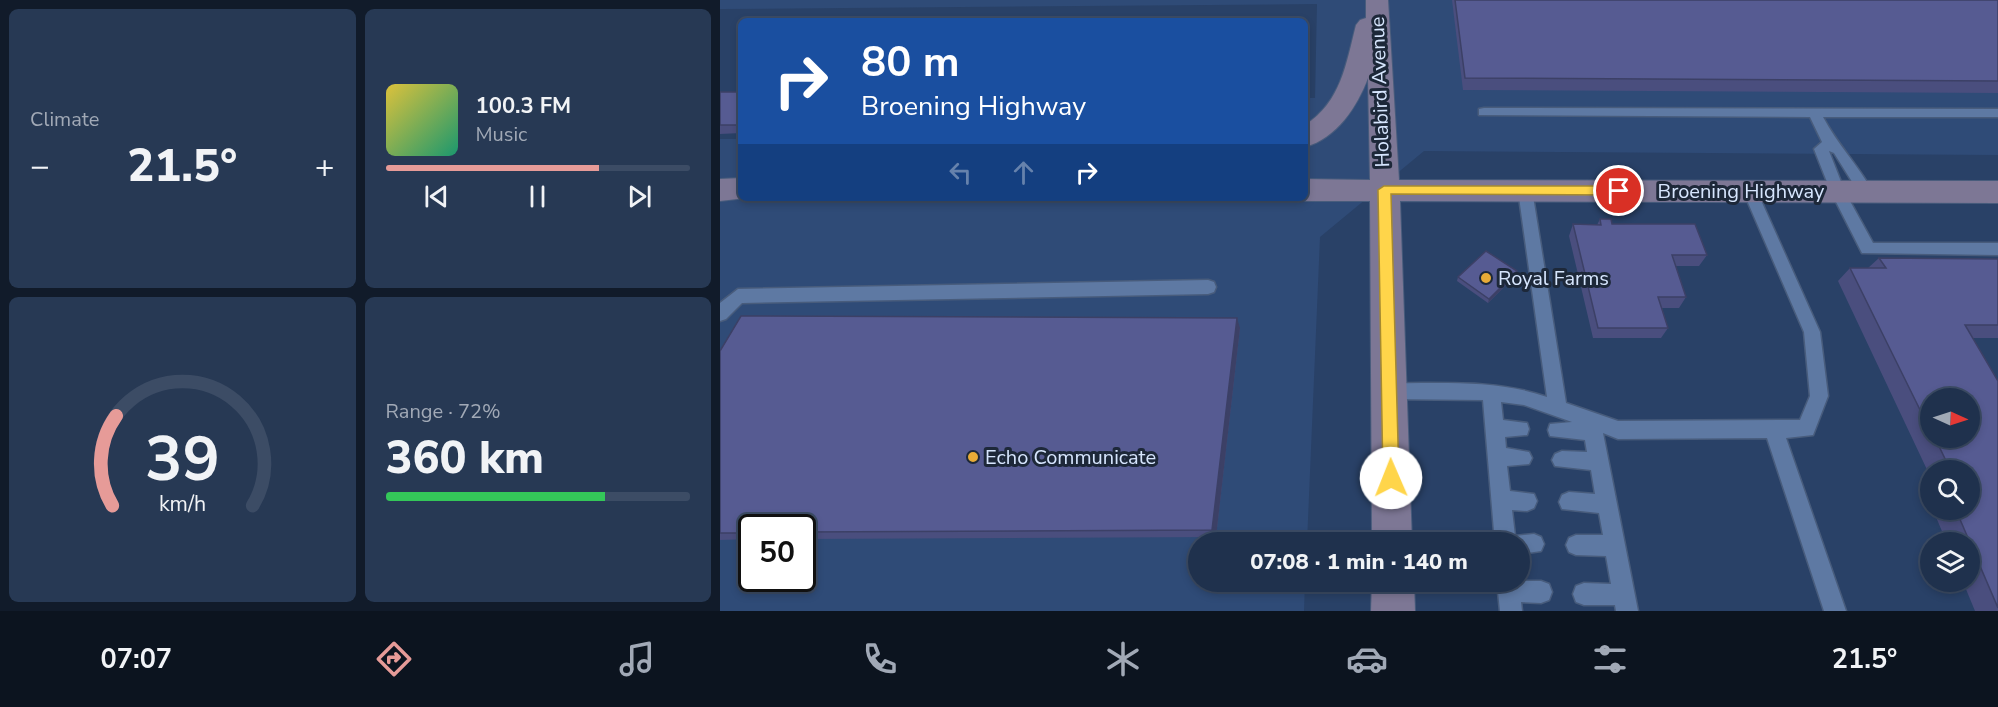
<!DOCTYPE html>
<meta charset="utf-8">
<style>
body{margin:0;font-family:"Nunito Sans",sans-serif;background:#273954;color:#f1f3f6;height:100vh;display:flex;flex-direction:column;font-size:22px;white-space:nowrap}
*{box-sizing:border-box;margin:0}
p{font-size:20px;color:#a1a9b6}
.icon{flex:none;width:33px;height:33px;fill:none;stroke:currentColor;stroke-width:2;stroke-linecap:round;stroke-linejoin:round}
.map{position:relative;flex:1;overflow:hidden}
.sheet{display:flex;flex-direction:column;gap:9px;padding:9px;background:#111b2a;width:720px}
.sheet>*{flex:none}
.top-card{position:absolute;left:18px;top:18px;width:570px;height:183px;border-radius:9px;box-shadow:0 3px 9px #0003,0 0 0 2px #3c4c65;background:#1a4fa0;color:#fff;overflow:hidden}
.needle{width:39px;rotate:93deg}
.tools{position:absolute;left:1200px;top:388px;display:grid;gap:12px}
.tools a{display:grid;place-items:center;width:60px;height:60px;border-radius:50%;background:#1f314d;box-shadow:0 3px 9px #0003,0 0 0 2px #3c4c65;font-size:30px}
.speed{position:absolute;left:18px;top:514px;display:flex;gap:12px;font-size:30px;font-weight:700;text-align:center}
.speed>*{display:grid;place-content:center;width:78px;height:78px;border-radius:50%;background:#1f314d;box-shadow:0 3px 9px #0003,0 0 0 2px #3c4c65;line-height:1}
.speed .limit{border:3px solid #111;border-radius:9px;background:#fff;color:#111}
.pin{position:absolute;display:grid;place-items:center;width:51px;height:51px;color:#fff;margin:-26px;border:3px solid #fff;border-radius:50%;box-shadow:0 2px 6px #0007}
.me{position:absolute;width:66px;margin:-33px;rotate:359deg;stroke-linejoin:round;filter:drop-shadow(0 0 4px #0008)}
.turn{display:flex;align-items:center;gap:21px;height:126px;padding:0 24px;font-size:27px}
.turn .icon{width:78px;height:78px;stroke-width:2.5}
.turn b{display:block;font-size:42px;line-height:51px}
.lanes{display:flex;align-items:center;height:57px;padding:0 24px;background:#0003;justify-content:center;gap:30px;direction:ltr}
.lanes .off{opacity:.35}
.big{font-size:45px;font-weight:800;line-height:1.1}
.sheet .card{flex:1;display:flex;flex-direction:column;justify-content:center;gap:9px;min-width:0;padding:0 21px;border-radius:9px;background:#273954}
.sheet .dial{align-items:center;gap:0}
.dial svg{height:156px;overflow:visible;fill:none;stroke:#3c4c65;stroke-width:7;stroke-linecap:round;text-anchor:middle}
.dial text{fill:#f1f3f6;stroke:none}
.song{display:flex;align-items:center;gap:18px}
.cover{width:72px;height:72px;border-radius:9px;background:linear-gradient(135deg,hsl(50 70% 55%),hsl(160 70% 35%))}
.played{height:6px;border-radius:3px;background:linear-gradient(90deg,#e69b98 70%,#3c4c65 70%)}
.keys{display:flex;justify-content:space-around;direction:ltr}
.heat{display:flex;justify-content:space-between;align-items:center;font-size:33px;direction:ltr}
.charge{height:9px;border-radius:4px;background:linear-gradient(90deg,#34c759 72%,#3c4c65 0)}
.sheet .tiles{flex:1;display:grid;gap:9px;grid-template-columns:repeat(2,1fr)}
.trip{position:absolute;left:468px;top:532px;width:342px;height:60px;border-radius:30px;background:#1f314d;box-shadow:0 3px 9px #0003,0 0 0 2px #3c4c65;font-weight:800;line-height:60px;text-align:center}
.tabs{display:flex;height:96px;justify-content:space-around;align-items:center;background:#0c141f;color:#a1a9b6}
.tabs .icon{width:42px;height:42px}
.tabs .selected{color:#e69b98}
.tabs b{font-size:27px;color:#f1f3f6}
main{display:flex;flex:1;min-height:0}
.map>svg:first-child{display:block}
</style>
<main>
<section class="sheet">
<div class="tiles">
<div class="card"><p>Climate</p>
<div class="heat"><a>−</a><b class="big">21.5°</b><a>+</a></div>
</div>
<div class="card">
<div class="song"><i class="cover"></i><div><b>100.3 FM</b><p>Music</p></div></div>
<div class="played"></div>
<div class="keys"><svg class="icon" aria-label="previous" viewBox="0 0 24 24"><path d="M18 5L8 12l10 7zM5 5v14"/></svg><svg class="icon" aria-label="pause" viewBox="0 0 24 24"><path d="M8 5v14M16 5v14"/></svg><svg class="icon" aria-label="next" viewBox="0 0 24 24"><path d="M6 5l10 7-10 7zM19 5v14"/></svg></div>
</div>
<div class="card dial"><svg viewBox="0 0 100 80">
<path d="M14 69A42 42 0 1 1 86 69"/>
<path d="M14 69A42 42 0 0 1 16 23" stroke="#e69b98"/>
<text x="50" y="56" font-size="32" font-weight="700">39</text>
<text x="50" y="72" font-size="11">km/h</text>
</svg></div>
<div class="card"><p>Range · 72%</p><b class="big">360 km</b><div class="charge"></div></div>
</div>
</section>
<div class="map">
<svg width="1278" height="611" viewBox="0 0 1278 611">
<rect width="100%" height="100%" fill="#294167"/>
<path fill="#2f4b77" fill-rule="evenodd" d="M0 0H1278V155L704 151 600 237 587 543H478V582H585L584 611H0V139H21V198H585V98H595L597 4 0 9ZM32 528H82V579H32Z"/>
<g fill="none" stroke-linecap="round" stroke-linejoin="round">
<defs>
<g id="lane">
<path d="M764 108 1278 109V117H1103C1117 144 1138 165 1153 192L1146 197 1141 196 1114 153 1109 151 1125 192 1153 243H1278V255L1142 253 1111 192 1094 149 1102 142 1090 117 759 115V109Z"/>
<path d="M805 185 812 190 846 403 898 421 1080 420 1090 396 1084 332 1023 191 1025 187H1035L1100 332 1108 396 1093 435 1066 438 1126 611H1104L1047 438 898 439 883 433 918 611H896L895 605H864L856 602 853 594 856 586 864 583 891 584 886 556 856 555 849 552 846 545 849 538 856 535H883L879 513 842 509 839 502 842 495 849 492 875 494 871 470 835 466 832 460 835 454 842 451 867 452 865 440 830 436 828 430 830 424 852 422 804 405 781 402 783 420 807 423 809 429 807 435 785 437 786 448 809 452 812 458 809 464 787 466 790 491 814 494 817 501 814 508 807 511 792 510 795 536 814 534 821 537 824 544 821 551 800 554V543H775L763 400 669 399 663 397 660 391 663 385 669 383C722 384 776 379 827 397L798 190Z"/>
<polygon points="488,280 494,282 496,287 494,292 488,294 22,303 6,319 0,321 0,303 18,289"/>
<polygon points="800,581 821,581 829,584 832,592 829,600 821,603 801,602 802,611 780,611 777,582"/>
</g>
<g id="secondary">
<path d="M646 0H668L679 180 1278 181V203L680 201 692 543H652L650 201H585L577 198H585V179L650 180 648 78C637 107 617 138 585 147V125C621 102 626 64 636 25L640 20 646 18Z"/>
<polygon points="21,178 21,198 26,198 0,201 0,179"/>
<polygon points="652,582 694,582 695,611 651,611"/>
</g>
</defs>
<use href="#lane" stroke="#485c7c" stroke-width="3"/>
<use href="#secondary" stroke="#485c7c" stroke-width="2"/>
<use href="#lane" fill="#5e79a3" fill-rule="evenodd"/>
<use href="#secondary" fill="#7d7795" fill-rule="evenodd"/>
</g>
<g fill="#4a4e7e" fill-rule="evenodd">
<polygon points="732,0 1278,0 1278,93 743,90"/>
<polygon points="0,92 21,92 21,133 0,134"/>
<polygon points="880,219 892,224 987,255 979,266 955,266 966,297 959,308 942,308 948,328 941,338 873,338 849,236 853,224 877,225"/>
<path d="M1159 258 1278 259V338H1252L1278 381V611H1255L1243 582H1250V543H1227L1213 510H1250V471H1210V476L1118 281 1130 268H1148ZM1210 399 1250 438H1210Z"/>
<polygon points="796,275 768,303 737,281 738,277"/>
<polygon points="520,328 496,537 82,539 82,528 32,528 32,539 0,540 0,351"/>
</g>
<g fill="#3c4066">
<polygon points="797,271 796,275 768,303 769,299"/>
<polygon points="517,318 520,328 496,537 492,530"/>
</g>
<g fill="#565b92" stroke="#3c4066" stroke-width="1.5">
<polygon points="735,0 1278,0 1278,81 745,78"/>
<rect x="0" y="92" width="21" height="33"/>
<polygon points="880,219 891,219 892,224 975,224 987,255 952,255 966,297 938,297 948,328 878,328 853,224 881,225"/>
<polygon points="766,251 797,271 769,299 738,277"/>
<polygon points="1159,258 1278,259 1278,325 1245,325 1278,381 1278,608 1236,510 1250,510 1250,471 1231,471 1215,438 1250,438 1250,399 1210,399 1210,430 1130,268 1166,268"/>
<polygon points="21,316 517,318 492,530 82,532 82,528 32,528 32,533 0,533 0,351"/>
</g>
<polygon fill="#ffd54a" stroke="#a68a30" stroke-width="1.5" points="664,186 899,186 905,191 899,195 671,194 679,478 676,483 671,486 665,483 663,478 658,190"/>
<g fill="#e8ab37" stroke="#1d2839" stroke-width="2">
<circle cx="766" cy="278" r="6"/>
<circle cx="253" cy="457" r="6"/>
</g>
<g text-anchor="middle" dominant-baseline="central" stroke-width="6" stroke-linejoin="round" paint-order="stroke">
<g font-size="20" fill="#d7e6fe" stroke="#1d2839">
<text transform="translate(660 92) rotate(-92)">Holabird Avenue</text>
<text x="1021" y="191">Broening Highway</text>
</g>
<g font-size="20" fill="#d7e6fe" stroke="#1d2839" text-anchor="start">
<text x="778" y="278">Royal Farms</text>
<text x="265" y="457">Echo Communicate</text>
</g>
</g>
</svg>
<div class="tools">
<a><svg class="needle" viewBox="-14 -14 28 28"><path d="M0-13l5 13h-10z" fill="#e53935"/><path d="M0 13l5-13h-10z" fill="#a1a9b6"/></svg></a>
<a><svg class="icon" aria-label="search" viewBox="0 0 24 24"><circle cx="10" cy="10" r="6"/><path d="M15 15l6 6"/></svg></a>
<a><svg class="icon" aria-label="layers" viewBox="0 0 24 24"><path d="M12 4l9 5-9 5-9-5zM3 14l9 5 9-5"/></svg></a>
</div>
<div class="speed"><div class="limit">50</div></div>
<div class="pin" style="left:899px;top:191px;background:#d93025"><svg class="icon" aria-label="arrive" viewBox="0 0 24 24"><path d="M6 21V4h12l-3 4 3 4H6"/></svg></div>
<svg class="me" style="left:671px;top:478px" viewBox="-20 -20 40 40"><circle r="19" fill="#fff"/><path d="M0-13L10 11 0 6-10 11z" fill="#ffd54a"/></svg>
<div class="trip">07:08 · 1 min · 140 m</div>
<div class="top-card">
<div class="turn"><svg class="icon" aria-label="right" viewBox="0 0 24 24"><path d="M7 20v-9h11M14 6l5 5-5 5"/></svg><div><b>80 m</b>Broening Highway</div></div>
<div class="lanes"><svg class="icon off" aria-label="left" viewBox="0 0 24 24"><path d="M17 20v-9H6M10 6l-5 5 5 5"/></svg><svg class="icon off" aria-label="ahead" viewBox="0 0 24 24"><path d="M12 20V5M6 11l6-6 6 6"/></svg><svg class="icon" aria-label="right" viewBox="0 0 24 24"><path d="M7 20v-9h11M14 6l5 5-5 5"/></svg></div>
</div>
</div>
</main>
<nav class="tabs">
<b>07:07</b>
<svg class="icon selected" aria-label="directions" viewBox="0 0 24 24"><path d="M12 3l9 9-9 9-9-9zM9 14v-3h6M13 9l2 2-2 2"/></svg>
<svg class="icon" aria-label="music" viewBox="0 0 24 24"><path d="M9 18V5l10-2v13"/><circle cx="6" cy="18" r="3"/><circle cx="16" cy="16" r="3"/></svg>
<svg class="icon" aria-label="phone" viewBox="0 0 24 24"><path d="M5 4h4l2 5-3 2q2 4 5 5l2-3 5 2v4C11 20 4 13 5 4z"/></svg>
<svg class="icon" aria-label="climate" viewBox="0 0 24 24"><path d="M12 3v18M4 7l16 10M4 17L20 7"/></svg>
<svg class="icon" aria-label="car" viewBox="0 0 24 24"><path d="M5 17H2v-5l4-1 3-4h7l3 4 3 1v5h-3M9 17h6M6 11h13"/><circle cx="7" cy="17" r="2"/><circle cx="17" cy="17" r="2"/></svg>
<svg class="icon" aria-label="filters" viewBox="0 0 24 24"><path d="M4 7h16M4 17h16"/><circle cx="9" cy="7" r="2"/><circle cx="15" cy="17" r="2"/></svg>
<b>21.5°</b>
</nav>
